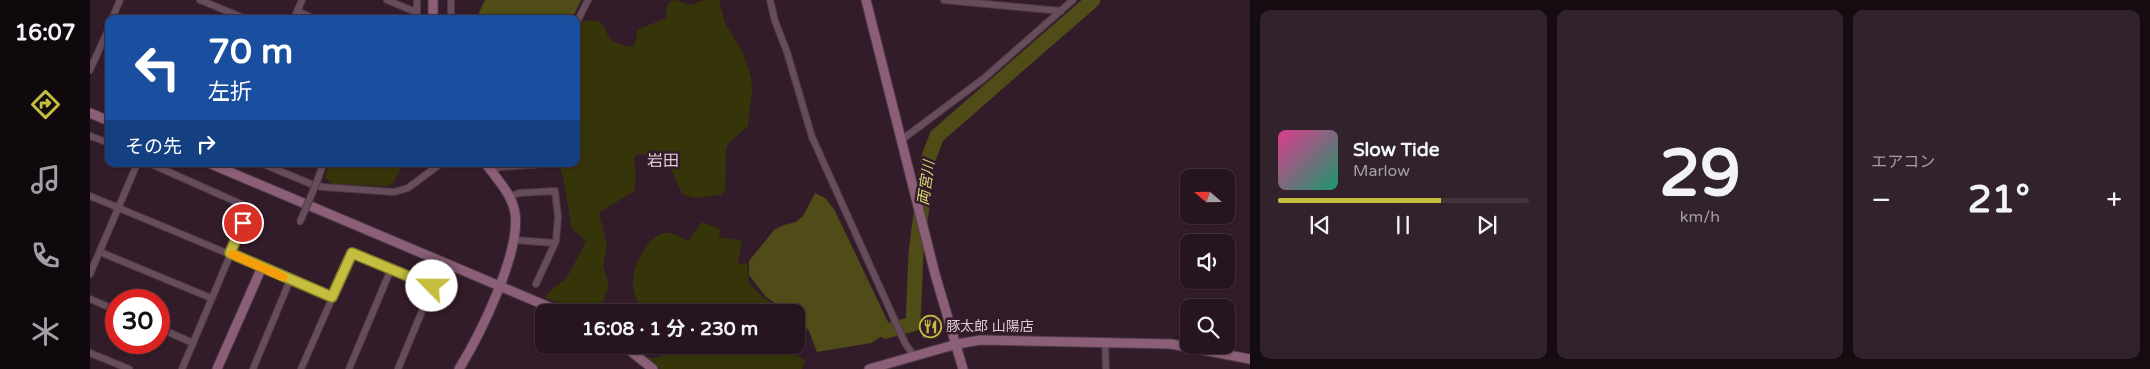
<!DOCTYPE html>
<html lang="ja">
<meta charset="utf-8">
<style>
body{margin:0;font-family:"Varela Round","Noto Sans JP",sans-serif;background:#32222c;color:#f1f3f6;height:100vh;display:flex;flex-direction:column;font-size:19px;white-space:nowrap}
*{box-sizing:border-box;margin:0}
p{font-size:16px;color:#a49fa4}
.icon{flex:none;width:28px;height:28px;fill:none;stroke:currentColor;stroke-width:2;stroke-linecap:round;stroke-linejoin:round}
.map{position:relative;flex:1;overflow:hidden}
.details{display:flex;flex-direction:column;gap:10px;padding:10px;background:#150c11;width:900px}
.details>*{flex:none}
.hud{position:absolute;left:15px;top:15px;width:475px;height:152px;border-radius:10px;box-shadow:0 1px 4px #0004,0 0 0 1px #42343d;background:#1a4fa0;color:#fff;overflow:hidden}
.needle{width:32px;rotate:290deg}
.fabs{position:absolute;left:1090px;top:169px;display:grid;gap:10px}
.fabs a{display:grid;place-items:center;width:55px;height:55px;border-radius:10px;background:#26151f;box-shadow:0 1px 4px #0004,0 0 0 1px #42343d;font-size:25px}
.speed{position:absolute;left:15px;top:289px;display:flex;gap:10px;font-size:25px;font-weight:700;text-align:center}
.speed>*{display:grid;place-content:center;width:65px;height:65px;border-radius:50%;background:#26151f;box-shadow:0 1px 4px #0004,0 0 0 1px #42343d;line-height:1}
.speed .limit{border:8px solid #d22;background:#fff;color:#111}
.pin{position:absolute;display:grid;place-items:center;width:42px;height:42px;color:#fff;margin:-21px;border:2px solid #fff;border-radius:50%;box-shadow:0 1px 5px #0007}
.me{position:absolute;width:55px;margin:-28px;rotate:293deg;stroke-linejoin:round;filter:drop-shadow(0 0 4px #0008)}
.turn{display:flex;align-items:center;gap:18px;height:105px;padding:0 20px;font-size:22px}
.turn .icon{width:65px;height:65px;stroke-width:2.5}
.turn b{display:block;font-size:35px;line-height:42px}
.then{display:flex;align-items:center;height:48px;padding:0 20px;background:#0003;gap:10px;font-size:19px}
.big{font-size:38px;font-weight:700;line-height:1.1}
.details .tile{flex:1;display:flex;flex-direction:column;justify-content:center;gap:8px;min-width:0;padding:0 18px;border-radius:10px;background:#32222c}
.details .dial{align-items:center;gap:0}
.dial b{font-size:65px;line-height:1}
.song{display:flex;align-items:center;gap:15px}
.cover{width:60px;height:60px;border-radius:8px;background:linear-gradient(135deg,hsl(330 70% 55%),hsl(160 70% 35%))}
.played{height:5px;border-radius:2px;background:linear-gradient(90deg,#c4bd3e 65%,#42343d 65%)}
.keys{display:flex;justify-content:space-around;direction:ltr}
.heat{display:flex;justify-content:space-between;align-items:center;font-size:28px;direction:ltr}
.details .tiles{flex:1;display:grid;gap:10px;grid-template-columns:repeat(3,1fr)}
.trip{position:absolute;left:445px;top:304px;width:270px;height:50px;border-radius:10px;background:#26151f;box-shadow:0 1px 4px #0004,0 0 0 1px #42343d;font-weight:700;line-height:50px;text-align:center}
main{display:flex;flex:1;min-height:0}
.menu{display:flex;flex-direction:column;width:90px;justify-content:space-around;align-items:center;background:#0f080c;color:#a49fa4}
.menu .icon{width:35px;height:35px}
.menu .on{color:#c4bd3e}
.menu b{font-size:22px;color:#f1f3f6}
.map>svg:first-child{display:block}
</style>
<main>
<nav class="menu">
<b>16:07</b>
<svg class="icon on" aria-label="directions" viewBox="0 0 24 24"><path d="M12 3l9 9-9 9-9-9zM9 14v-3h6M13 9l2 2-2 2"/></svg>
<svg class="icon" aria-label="music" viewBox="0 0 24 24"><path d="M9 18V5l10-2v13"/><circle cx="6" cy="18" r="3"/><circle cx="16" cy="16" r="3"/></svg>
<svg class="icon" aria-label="phone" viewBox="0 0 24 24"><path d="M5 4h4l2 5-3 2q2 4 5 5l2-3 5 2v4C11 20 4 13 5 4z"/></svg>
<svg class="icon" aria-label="climate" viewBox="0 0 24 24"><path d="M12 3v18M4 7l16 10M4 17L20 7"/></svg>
</nav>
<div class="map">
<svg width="1160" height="369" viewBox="0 0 1160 369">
<rect width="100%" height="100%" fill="#331c29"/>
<g fill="#363409">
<path d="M587 0C606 9 600 3 615 0 620 0 625 0 629 0L635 23 652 51 661 77 662 90 658 126 638 144 636 150 635 190 631 195 604 198 592 194 582 170 575 159 549 154 544 157 546 177 544 191 509 213 517 245 513 266 519 285 511 307 520 312H498L455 298C464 284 468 287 477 277L496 242 492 237 482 229 473 178 469 164H486V49L492 21C523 16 509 34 526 43 531 45 538 46 543 47L546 42 547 30 576 18 577 6 581 1Z"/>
<polygon points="240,164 313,164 304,182 299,186 243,184 235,177"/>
<path d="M612 222 630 229 629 237 652 241 648 264 657 263 659 284 674 298 695 312 651 311 648 312H552C549 304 544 295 543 286 540 269 560 229 580 233 586 234 593 239 598 241Z"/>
<path d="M575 345H697V348L701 353 715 360 712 369H570L556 357C566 358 572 359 576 350Z"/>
</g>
<g fill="#4f4c18">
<polygon points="395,0 491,0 482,19 386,19"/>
<polygon points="725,193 735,198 744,209 799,324 795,334 781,343 727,352 719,331 706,317 706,312 699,312 676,297 659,275 659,261 684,230 694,225 706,222 713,216"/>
</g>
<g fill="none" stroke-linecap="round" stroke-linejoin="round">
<polyline stroke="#4f4c18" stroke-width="15" points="778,320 796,331 823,324 826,253 838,159 847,136 1003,0"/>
</g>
<polygon fill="#5f294a" stroke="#816473" points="836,321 844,321 845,337 833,337 833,330 836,330"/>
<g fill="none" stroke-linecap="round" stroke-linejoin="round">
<defs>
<g id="street">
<polyline points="110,0 156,19"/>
<polyline points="297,0 326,12"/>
<polyline points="327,0 327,19"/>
<polyline points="680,0 685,21 697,52 722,137 815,343 824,356"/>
<polyline points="854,0 971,11"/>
<polyline points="207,11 225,19"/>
<polyline points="22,19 30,0"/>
<polyline points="204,19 212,0"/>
<polyline points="361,19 361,0"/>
<polyline points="486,27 488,20 498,0"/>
<polyline points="0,70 19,28"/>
<polyline points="0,136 19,143"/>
<polyline points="810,141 893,79 983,0"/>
<polyline points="61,164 160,208 92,369"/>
<polyline points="173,164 221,184 233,187 304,192 318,188 350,164"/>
<polyline points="401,171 410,167 455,164"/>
<polyline points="228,179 233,164"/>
<polyline points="0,196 242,297"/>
<polyline points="419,197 429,193 465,191 468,217 466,241 446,284"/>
<polyline points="424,240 465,243"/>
<polyline points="10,252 121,298"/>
<polyline points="0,274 47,164"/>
<polyline points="0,299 26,310"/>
<polyline points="69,328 103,343"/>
<polyline points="1015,342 1016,369"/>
<polyline points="0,353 39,369"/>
<polyline points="163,369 200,280"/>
<polyline points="211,369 262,253 342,287 308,369"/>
<polyline points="259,369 301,269"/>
</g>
<g id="secondary">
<polyline points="776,0 845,274 873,369"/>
<polyline points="343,19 343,0"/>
<polyline points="0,113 19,121"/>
<polyline points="121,164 471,312"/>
<polyline points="533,345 563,369"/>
<polyline points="127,369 172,267"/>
<path d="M369 369C390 335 431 252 425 213 422 194 406 178 396 164"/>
<polyline points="779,369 867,344 891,340 1081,344 1160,359"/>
</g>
</defs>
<use href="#street" stroke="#4d3a44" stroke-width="8"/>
<use href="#secondary" stroke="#4d3a44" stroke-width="11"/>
<use href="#street" stroke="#674c5b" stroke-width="6"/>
<use href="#secondary" stroke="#8b5f78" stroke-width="9"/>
<defs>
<polyline id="street-bridge" points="210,222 228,179"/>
</defs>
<use href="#street-bridge" stroke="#4d3a44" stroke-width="8" stroke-linecap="butt"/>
<use href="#street-bridge" stroke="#674c5b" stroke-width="6"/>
</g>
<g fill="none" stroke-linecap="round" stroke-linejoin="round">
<defs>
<polyline id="route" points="153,223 140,253 242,297 262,253 342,286"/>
</defs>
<use href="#route" stroke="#7f7b28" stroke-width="12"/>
<use href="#route" stroke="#c4bd3e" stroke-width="9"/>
<polyline stroke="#f59e0b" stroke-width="9" points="142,254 193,277"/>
</g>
<defs>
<symbol id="restaurant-ring" viewBox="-11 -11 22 22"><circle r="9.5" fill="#331c29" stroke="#c4bd3e" stroke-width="1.5"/><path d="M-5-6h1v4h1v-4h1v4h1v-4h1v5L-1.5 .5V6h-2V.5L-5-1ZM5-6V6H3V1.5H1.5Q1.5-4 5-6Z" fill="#c4bd3e"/></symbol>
</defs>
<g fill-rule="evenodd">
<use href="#restaurant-ring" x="828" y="314" width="25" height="25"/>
</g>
<g text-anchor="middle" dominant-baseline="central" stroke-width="5" stroke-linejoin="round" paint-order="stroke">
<g font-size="14" fill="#decdd6" stroke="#331c29" text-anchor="start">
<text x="856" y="326">豚太郎 山陽店</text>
</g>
<g font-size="15" font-style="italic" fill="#ddd877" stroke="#331c29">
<text transform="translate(836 183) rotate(-82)">両宮川</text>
</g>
<g font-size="16" fill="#decdd6" stroke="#331c29">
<text x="573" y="161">岩田</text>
</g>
</g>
</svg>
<div class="fabs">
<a><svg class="needle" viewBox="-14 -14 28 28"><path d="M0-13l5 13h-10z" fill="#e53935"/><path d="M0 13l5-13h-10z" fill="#a49fa4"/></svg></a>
<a><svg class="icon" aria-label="sound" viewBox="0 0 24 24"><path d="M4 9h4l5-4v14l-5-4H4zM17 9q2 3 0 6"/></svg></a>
<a><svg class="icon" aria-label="search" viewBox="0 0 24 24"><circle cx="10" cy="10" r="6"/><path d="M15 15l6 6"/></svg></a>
</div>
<div class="speed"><div class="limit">30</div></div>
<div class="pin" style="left:153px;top:223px;background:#d93025"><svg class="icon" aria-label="arrive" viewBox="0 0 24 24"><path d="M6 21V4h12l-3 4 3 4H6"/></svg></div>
<svg class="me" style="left:342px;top:286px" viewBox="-20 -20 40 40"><circle r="19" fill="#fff"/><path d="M0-13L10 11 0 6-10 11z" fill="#c4bd3e"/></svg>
<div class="trip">16:08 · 1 分 · 230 m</div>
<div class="hud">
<div class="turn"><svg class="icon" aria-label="left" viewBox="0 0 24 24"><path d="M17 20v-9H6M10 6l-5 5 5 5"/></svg><div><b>70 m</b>左折</div></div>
<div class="then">その先<svg class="icon" aria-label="right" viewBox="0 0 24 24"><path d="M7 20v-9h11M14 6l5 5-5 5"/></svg></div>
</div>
</div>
<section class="details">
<div class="tiles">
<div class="tile">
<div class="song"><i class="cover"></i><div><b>Slow Tide</b><p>Marlow</p></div></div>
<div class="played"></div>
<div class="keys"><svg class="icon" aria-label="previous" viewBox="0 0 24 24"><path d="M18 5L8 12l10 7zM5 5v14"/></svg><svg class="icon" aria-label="pause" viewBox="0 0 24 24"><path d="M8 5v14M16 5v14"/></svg><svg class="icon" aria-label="next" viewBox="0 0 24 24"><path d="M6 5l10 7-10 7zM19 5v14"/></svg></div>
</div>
<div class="tile dial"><b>29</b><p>km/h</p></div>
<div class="tile"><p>エアコン</p>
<div class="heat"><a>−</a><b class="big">21°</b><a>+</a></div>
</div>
</div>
</section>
</main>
